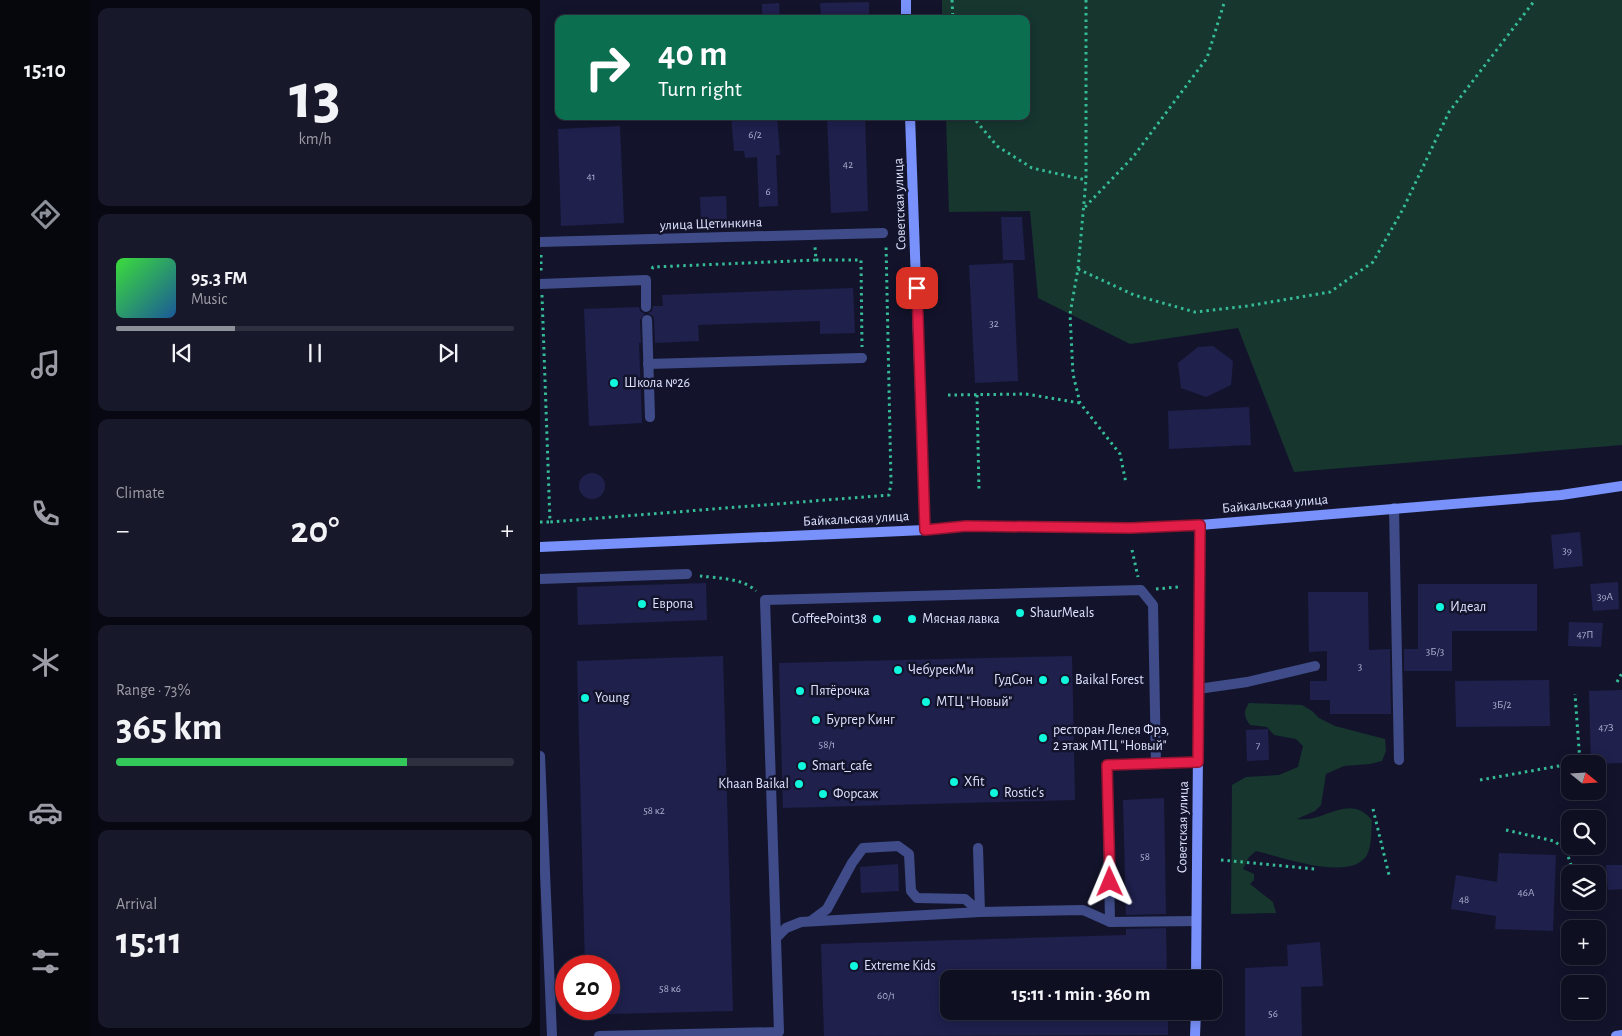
<!DOCTYPE html>
<meta charset="utf-8">
<style>
body{margin:0;font-family:"Alegreya Sans",sans-serif;background:#17182a;color:#f1f3f6;height:100vh;display:flex;flex-direction:column;font-size:19px;white-space:nowrap}
*{box-sizing:border-box;margin:0}
p{font-size:16px;color:#9b9ca5}
.icon{flex:none;width:28px;height:28px;fill:none;stroke:currentColor;stroke-width:2;stroke-linecap:round;stroke-linejoin:round}
.map{position:relative;flex:1;overflow:hidden}
.sheet{display:flex;flex-direction:column;gap:8px;padding:8px;background:#080812;width:450px}
.sheet>*{flex:none}
.guide{position:absolute;left:15px;top:15px;width:475px;height:105px;border-radius:10px;box-shadow:0 2px 12px #0003,0 0 0 1px #2e2f3f;background:#0b6e4f;color:#fff;overflow:hidden}
.needle{width:32px;rotate:108deg}
.buttons{position:absolute;left:1021px;top:755px;display:grid;gap:10px}
.buttons a{display:grid;place-items:center;width:45px;height:45px;border-radius:10px;background:#0e0f21;box-shadow:0 2px 12px #0003,0 0 0 1px #2e2f3f;font-size:25px}
.speed{position:absolute;left:15px;top:955px;display:flex;gap:10px;font-size:25px;font-weight:700;text-align:center}
.speed>*{display:grid;place-content:center;width:65px;height:65px;border-radius:50%;background:#0e0f21;box-shadow:0 2px 12px #0003,0 0 0 1px #2e2f3f;line-height:1}
.speed .limit{border:8px solid #d22;background:#fff;color:#111}
.pin{position:absolute;display:grid;place-items:center;width:42px;height:42px;color:#fff;margin:-21px;border-radius:10px;box-shadow:0 2px 8px #0006}
.me{position:absolute;width:55px;margin:-28px;rotate:359deg;stroke-linejoin:round;filter:drop-shadow(0 0 4px #0008)}
.turn{display:flex;align-items:center;gap:18px;height:105px;padding:0 20px;font-size:22px}
.turn .icon{width:65px;height:65px;stroke-width:2.5}
.turn b{display:block;font-size:35px;line-height:42px}
.big{font-size:38px;font-weight:700;line-height:1.1}
.sheet .card{flex:1;display:flex;flex-direction:column;justify-content:center;gap:8px;min-width:0;padding:0 18px;border-radius:10px;background:#17182a}
.sheet .dial{align-items:center;gap:0}
.dial b{font-size:65px;line-height:1}
.song{display:flex;align-items:center;gap:15px}
.cover{width:60px;height:60px;border-radius:8px;background:linear-gradient(135deg,hsl(120 70% 55%),hsl(210 70% 35%))}
.played{height:5px;border-radius:2px;background:linear-gradient(90deg,#8c9099 30%,#2e2f3f 30%)}
.keys{display:flex;justify-content:space-around;direction:ltr}
.heat{display:flex;justify-content:space-between;align-items:center;font-size:28px;direction:ltr}
.charge{height:8px;border-radius:4px;background:linear-gradient(90deg,#34c759 73%,#2e2f3f 0)}
.trip{position:absolute;left:400px;top:970px;width:282px;height:50px;border-radius:10px;background:#0e0f21;box-shadow:0 2px 12px #0003,0 0 0 1px #2e2f3f;font-weight:700;line-height:50px;text-align:center}
main{display:flex;flex:1;min-height:0}
.menu{display:flex;flex-direction:column;width:90px;justify-content:space-around;align-items:center;background:#06060d;color:#9b9ca5}
.menu .icon{width:35px;height:35px}
.menu .selected{color:#8c9099}
.menu b{font-size:22px;color:#f1f3f6}
.map>svg:first-child{display:block}
</style>
<main>
<nav class="menu">
<b>15:10</b>
<svg class="icon selected" aria-label="directions" viewBox="0 0 24 24"><path d="M12 3l9 9-9 9-9-9zM9 14v-3h6M13 9l2 2-2 2"/></svg>
<svg class="icon" aria-label="music" viewBox="0 0 24 24"><path d="M9 18V5l10-2v13"/><circle cx="6" cy="18" r="3"/><circle cx="16" cy="16" r="3"/></svg>
<svg class="icon" aria-label="phone" viewBox="0 0 24 24"><path d="M5 4h4l2 5-3 2q2 4 5 5l2-3 5 2v4C11 20 4 13 5 4z"/></svg>
<svg class="icon" aria-label="climate" viewBox="0 0 24 24"><path d="M12 3v18M4 7l16 10M4 17L20 7"/></svg>
<svg class="icon" aria-label="car" viewBox="0 0 24 24"><path d="M5 17H2v-5l4-1 3-4h7l3 4 3 1v5h-3M9 17h6M6 11h13"/><circle cx="7" cy="17" r="2"/><circle cx="17" cy="17" r="2"/></svg>
<svg class="icon" aria-label="filters" viewBox="0 0 24 24"><path d="M4 7h16M4 17h16"/><circle cx="9" cy="7" r="2"/><circle cx="15" cy="17" r="2"/></svg>
</nav>
<section class="sheet">
<div class="card dial"><b>13</b><p>km/h</p></div>
<div class="card">
<div class="song"><i class="cover"></i><div><b>95.3 FM</b><p>Music</p></div></div>
<div class="played"></div>
<div class="keys"><svg class="icon" aria-label="previous" viewBox="0 0 24 24"><path d="M18 5L8 12l10 7zM5 5v14"/></svg><svg class="icon" aria-label="pause" viewBox="0 0 24 24"><path d="M8 5v14M16 5v14"/></svg><svg class="icon" aria-label="next" viewBox="0 0 24 24"><path d="M6 5l10 7-10 7zM19 5v14"/></svg></div>
</div>
<div class="card"><p>Climate</p>
<div class="heat"><a>−</a><b class="big">20°</b><a>+</a></div>
</div>
<div class="card"><p>Range · 73%</p><b class="big">365 km</b><div class="charge"></div></div>
<div class="card"><p>Arrival</p><b class="big">15:11</b></div>
</section>
<div class="map">
<svg width="1082" height="1036" viewBox="0 0 1082 1036">
<rect width="100%" height="100%" fill="#13142c"/>
<g fill="#16362e">
<polygon points="402,0 1082,0 1082,445 754,472 698,328 590,344 498,298 490,211 409,212 406,116 486,116 486,19 402,19"/>
<path d="M709 703 762 705 772 711 779 718 795 726 845 739 846 751 842 761 830 764 804 766 786 774 781 805 775 811 757 819C785 823 809 792 832 820 831 831 832 845 827 855 811 883 739 856 716 851L709 857 703 869 714 874V880L710 884 733 902 736 913 691 914 692 785 706 777 739 775 758 767 763 746 756 739 734 735 727 727 710 725C704 717 703 712 709 703Z"/>
</g>
<g fill="#1f204c">
<polygon points="329,2 329,19 281,19 280,3"/>
<polygon points="239,3 240,19 222,19 222,4"/>
<polygon points="191,116 237,116 240,155 236,155 238,206 219,207 217,157 205,158 204,151 194,151"/>
<polygon points="287,116 325,116 328,211 291,213"/>
<polygon points="80,126 84,223 21,226 18,129"/>
<polygon points="186,196 187,221 161,222 160,197"/>
<polygon points="461,217 482,217 485,260 463,260"/>
<polygon points="473,263 478,381 435,383 429,265"/>
<polygon points="313,288 315,333 280,334 280,321 158,325 159,341 115,343 114,319 113,316 108,313 112,311 113,306 123,306 122,295"/>
<polygon points="99,307 100,311 105,314 100,320 101,343 99,343 102,423 49,426 44,309"/>
<polygon points="673,346 693,361 691,385 666,397 641,388 638,363 658,347"/>
<polygon points="709,407 711,445 629,449 628,411"/>
<circle cx="52" cy="486" r="13"/>
<polygon points="1040,532 1043,566 1014,569 1011,535"/>
<polygon points="1078,582 1079,609 1053,611 1050,584"/>
<polygon points="166,583 167,620 38,625 37,587"/>
<polygon points="878,584 997,584 997,631 912,631 912,671 864,671 864,649 878,649"/>
<polygon points="768,592 828,592 829,650 850,649 851,714 790,714 790,700 770,700 770,681 787,681 787,651 769,652"/>
<polygon points="1029,622 1063,623 1061,647 1028,646"/>
<polygon points="183,656 193,1011 69,1014 69,966 45,966 37,661"/>
<polygon points="532,656 535,800 243,808 239,663"/>
<polygon points="1009,680 1010,726 916,727 915,681"/>
<polygon points="1082,690 1082,763 1051,764 1049,691"/>
<polygon points="728,729 729,760 707,761 706,730"/>
<polygon points="624,798 626,914 586,915 583,800"/>
<polygon points="959,853 1016,855 1013,931 955,929 956,916 911,909 916,875 957,882"/>
<polygon points="358,864 359,891 321,893 320,867"/>
<polygon points="1066,865 1082,865 1082,889 1068,890"/>
<polygon points="626,928 627,979 409,979 409,1011 628,1011 628,1035 284,1036 281,944 586,935 586,929"/>
<polygon points="780,942 783,986 761,987 762,1036 705,1036 705,968 748,966 747,945"/>
</g>
<g fill="none" stroke-linecap="round" stroke-linejoin="round">
<g stroke="#35bb96" stroke-width="3" stroke-dasharray="2.5 4" stroke-linecap="butt">
<polyline points="412,0 413,19"/>
<polyline points="546,0 546,180 538,269 530,314 533,374 540,403 580,454 586,483"/>
<polyline points="432,116 457,146 492,168 546,180"/>
<polyline points="545,207 593,157 667,58 685,0"/>
<polyline points="1,255 1,272"/>
<polyline points="276,260 321,260 322,347"/>
<polyline points="112,269 113,267 276,260 275,247"/>
<polyline points="538,269 594,295 655,312 707,306 790,292 833,262 863,209 909,112 995,0"/>
<polyline points="2,295 10,522 349,495 351,483 346,244"/>
<polyline points="408,395 486,394 540,403"/>
<polyline points="437,395 439,491"/>
<polyline points="0,522 10,522"/>
<polyline points="592,550 598,577"/>
<path d="M160 576C177 578 203 578 216 591"/>
<polyline points="616,589 638,587"/>
<polyline points="1077,682 1082,673"/>
<polyline points="1030,764 1040,762 1035,694"/>
<polyline points="940,780 1030,764"/>
<polyline points="833,809 849,875"/>
<polyline points="966,830 1014,841 1026,850 1034,874"/>
<polyline points="681,860 775,869"/>
</g>
<g stroke="#3f4c89" stroke-width="10">
<polyline points="0,284 106,280 106,307"/>
<polyline points="107,320 110,417"/>
<polyline points="108,364 322,358"/>
<polyline points="854,508 859,760"/>
<polyline points="0,579 147,574"/>
<polyline points="658,689 707,682 775,666"/>
<polyline points="438,848 440,912"/>
<polyline points="271,921 287,909 312,863 323,848 358,846 369,854 371,891 377,898 425,899 440,912"/>
<polyline points="570,922 567,765 616,764"/>
<polyline points="236,938 246,928 261,922 440,912 543,910 570,922 656,921"/>
<polyline points="59,1036 239,1032 225,600 601,590 613,605 616,764 658,762"/>
</g>
<g stroke="#3f4c89" stroke-width="10">
<polyline points="0,242 343,233"/>
<polyline points="0,756 12,1036"/>
</g>
<g stroke="#7992fb" stroke-width="10">
<polyline points="366,0 366,19"/>
<polyline points="370,116 385,530"/>
<polyline points="0,547 385,530 426,526 590,528 660,525 1021,495 1082,486"/>
<polyline points="656,979 660,525"/>
<polyline points="655,1036 656,1011"/>
<polyline points="1076,1036 1082,1035"/>
</g>
</g>
<g fill="none" stroke-linecap="round" stroke-linejoin="round">
<defs>
<polyline id="route" points="377,288 385,530 426,526 590,528 660,525 658,762 567,765 570,882"/>
</defs>
<use href="#route" stroke="#92132f" stroke-width="12"/>
<use href="#route" stroke="#e11d48" stroke-width="9"/>
</g>
<g fill="#11f7dd" stroke="#13142c" stroke-width="2">
<circle cx="74" cy="383" r="5"/>
<circle cx="102" cy="604" r="5"/>
<circle cx="900" cy="607" r="5"/>
<circle cx="480" cy="613" r="5"/>
<circle cx="337" cy="619" r="5"/>
<circle cx="372" cy="619" r="5"/>
<circle cx="358" cy="670" r="5"/>
<circle cx="503" cy="680" r="5"/>
<circle cx="525" cy="680" r="5"/>
<circle cx="260" cy="691" r="5"/>
<circle cx="45" cy="698" r="5"/>
<circle cx="386" cy="702" r="5"/>
<circle cx="276" cy="720" r="5"/>
<circle cx="503" cy="738" r="5"/>
<circle cx="262" cy="766" r="5"/>
<circle cx="414" cy="782" r="5"/>
<circle cx="259" cy="784" r="5"/>
<circle cx="454" cy="793" r="5"/>
<circle cx="283" cy="794" r="5"/>
<circle cx="314" cy="966" r="5"/>
</g>
<g text-anchor="middle" dominant-baseline="central" stroke-width="5" stroke-linejoin="round" paint-order="stroke">
<g font-size="11" fill="#aeb2d2">
<text x="215" y="134">6/2</text>
<text x="308" y="164">42</text>
<text x="51" y="176">41</text>
<text x="228" y="191">6</text>
<text x="454" y="323">32</text>
<text x="1027" y="550">39</text>
<text x="1065" y="596">39А</text>
<text x="1045" y="634">47П</text>
<text x="895" y="651">3Б/3</text>
<text x="820" y="666">3</text>
<text x="962" y="704">3Б/2</text>
<text x="1066" y="727">47З</text>
<text x="287" y="744">58/1</text>
<text x="718" y="745">7</text>
<text x="114" y="810">58 к2</text>
<text x="605" y="856">58</text>
<text x="986" y="892">46А</text>
<text x="924" y="899">48</text>
<text x="130" y="988">58 к6</text>
<text x="346" y="995">60/1</text>
<text x="733" y="1013">56</text>
</g>
<g font-size="14" fill="#dee2fe" stroke="#13142c">
<text transform="translate(360 204) rotate(-92)">Советская улица</text>
<text transform="translate(171 224) rotate(-2)">улица Щетинкина</text>
<text transform="translate(735 504) rotate(-5)">Байкальская улица</text>
<text transform="translate(316 519) rotate(-3)">Байкальская улица</text>
<text transform="translate(643 827) rotate(-89)">Советская улица</text>
</g>
<g font-size="14" fill="#dee2fe" stroke="#13142c" text-anchor="start">
<text x="84" y="383">Школа №26</text>
<text x="112" y="604">Европа</text>
<text x="910" y="607">Идеал</text>
<text x="490" y="613">ShaurMeals</text>
<text x="327" y="619" text-anchor="end">CoffeePoint38</text>
<text x="382" y="619">Мясная лавка</text>
<text x="368" y="670">ЧебурекМи</text>
<text x="493" y="680" text-anchor="end">ГудСон</text>
<text x="535" y="680">Baikal Forest</text>
<text x="270" y="691">Пятёрочка</text>
<text x="55" y="698">Young</text>
<text x="396" y="702">МТЦ "Новый"</text>
<text x="286" y="720">Бургер Кинг</text>
<text x="513" y="730">ресторан Лелея Фрэ,<tspan x="513" dy="16">2 этаж МТЦ "Новый"</tspan></text>
<text x="272" y="766">Smart_cafe</text>
<text x="424" y="782">Xfit</text>
<text x="249" y="784" text-anchor="end">Khaan Baikal</text>
<text x="464" y="793">Rostic's</text>
<text x="293" y="794">Форсаж</text>
<text x="324" y="966">Extreme Kids</text>
</g>
</g>
</svg>
<div class="buttons">
<a><svg class="needle" viewBox="-14 -14 28 28"><path d="M0-13l5 13h-10z" fill="#e53935"/><path d="M0 13l5-13h-10z" fill="#9b9ca5"/></svg></a>
<a><svg class="icon" aria-label="search" viewBox="0 0 24 24"><circle cx="10" cy="10" r="6"/><path d="M15 15l6 6"/></svg></a>
<a><svg class="icon" aria-label="layers" viewBox="0 0 24 24"><path d="M12 4l9 5-9 5-9-5zM3 14l9 5 9-5"/></svg></a>
<a>+</a>
<a>−</a>
</div>
<div class="speed"><div class="limit">20</div></div>
<div class="pin" style="left:377px;top:288px;background:#d93025"><svg class="icon" aria-label="arrive" viewBox="0 0 24 24"><path d="M6 21V4h12l-3 4 3 4H6"/></svg></div>
<svg class="me" style="left:570px;top:882px" viewBox="-20 -20 40 40"><path d="M0-17L14 15 0 8-14 15z" fill="#e11d48" stroke="#fff" stroke-width="4"/></svg>
<div class="trip">15:11 · 1 min · 360 m</div>
<div class="guide">
<div class="turn"><svg class="icon" aria-label="right" viewBox="0 0 24 24"><path d="M7 20v-9h11M14 6l5 5-5 5"/></svg><div><b>40 m</b>Turn right</div></div>
</div>
</div>
</main>
